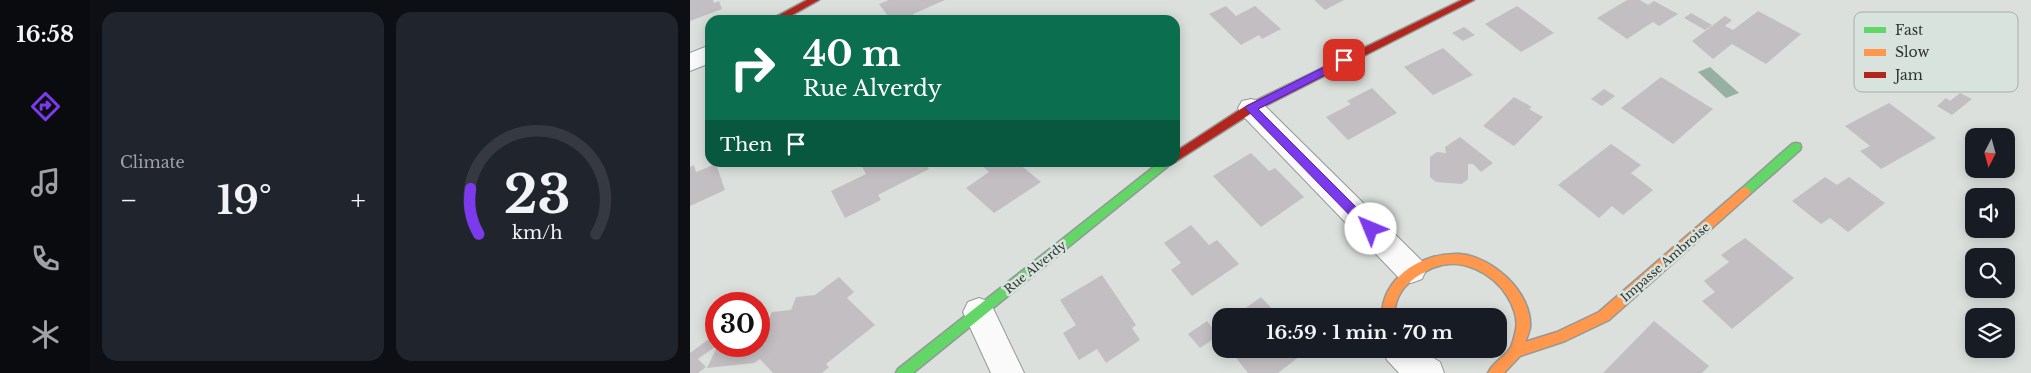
<!DOCTYPE html>
<meta charset="utf-8">
<style>
body{margin:0;font-family:"Libre Baskerville",serif;background:#20242c;color:#f1f3f6;height:100vh;display:flex;flex-direction:column;font-size:19px;white-space:nowrap}
*{box-sizing:border-box;margin:0}
p{font-size:16px;color:#9ea1a6}
.icon{flex:none;width:28px;height:28px;fill:none;stroke:currentColor;stroke-width:2;stroke-linecap:round;stroke-linejoin:round}
.map{position:relative;flex:1;overflow:hidden}
.side{display:flex;flex-direction:column;gap:12px;padding:12px;background:#0d0f14;width:600px}
.side>*{flex:none}
.hud{position:absolute;left:15px;top:15px;width:475px;height:152px;border-radius:15px;box-shadow:0 2px 12px #0003;background:#0b6e4f;color:#fff;overflow:hidden}
.needle{width:32px;rotate:186deg}
.controls{position:absolute;left:1275px;top:128px;display:grid;gap:10px}
.controls a{display:grid;place-items:center;width:50px;height:50px;border-radius:10px;background:#171b24;box-shadow:0 2px 12px #0003;font-size:25px}
.speed{position:absolute;left:15px;top:292px;display:flex;gap:10px;font-size:25px;font-weight:700;text-align:center}
.speed>*{display:grid;place-content:center;width:65px;height:65px;border-radius:50%;background:#171b24;box-shadow:0 2px 12px #0003;line-height:1}
.speed .limit{border:8px solid #d22;background:#fff;color:#111}
.pin{position:absolute;display:grid;place-items:center;width:42px;height:42px;color:#fff;margin:-21px;border-radius:10px;box-shadow:0 2px 8px #0006}
.me{position:absolute;width:55px;margin:-28px;rotate:315deg;stroke-linejoin:round;filter:drop-shadow(0 0 4px #0008)}
.turn{display:flex;align-items:center;gap:18px;height:105px;padding:0 15px;font-size:22px}
.turn .icon{width:65px;height:65px;stroke-width:2.5}
.turn b{display:block;font-size:35px;line-height:42px}
.then{display:flex;align-items:center;height:48px;padding:0 15px;background:#0003;gap:10px;font-size:19px}
.big{font-size:38px;font-weight:700;line-height:1.1}
.side .tile{flex:1;display:flex;flex-direction:column;justify-content:center;gap:8px;min-width:0;padding:0 18px;border-radius:15px;background:#20242c}
.side .dial{align-items:center;gap:0}
.dial svg{height:130px;overflow:visible;fill:none;stroke:#363941;stroke-width:7;stroke-linecap:round;text-anchor:middle}
.dial text{fill:#f1f3f6;stroke:none}
.heat{display:flex;justify-content:space-between;align-items:center;font-size:28px;direction:ltr}
.side .tiles{flex:1;display:grid;gap:12px;grid-template-columns:repeat(2,1fr)}
.trip{position:absolute;left:522px;top:308px;width:295px;height:50px;border-radius:15px;background:#171b24;box-shadow:0 2px 12px #0003;font-weight:700;line-height:50px;text-align:center}
main{display:flex;flex:1;min-height:0}
.dock{display:flex;flex-direction:column;width:90px;justify-content:space-around;align-items:center;background:#090b0e;color:#9ea1a6}
.dock .icon{width:35px;height:35px}
.dock .active{color:#7c3aed}
.dock b{font-size:22px;color:#f1f3f6}
.map>svg:first-child{display:block}
</style>
<main>
<nav class="dock">
<b>16:58</b>
<svg class="icon active" aria-label="directions" viewBox="0 0 24 24"><path d="M12 3l9 9-9 9-9-9zM9 14v-3h6M13 9l2 2-2 2"/></svg>
<svg class="icon" aria-label="music" viewBox="0 0 24 24"><path d="M9 18V5l10-2v13"/><circle cx="6" cy="18" r="3"/><circle cx="16" cy="16" r="3"/></svg>
<svg class="icon" aria-label="phone" viewBox="0 0 24 24"><path d="M5 4h4l2 5-3 2q2 4 5 5l2-3 5 2v4C11 20 4 13 5 4z"/></svg>
<svg class="icon" aria-label="climate" viewBox="0 0 24 24"><path d="M12 3v18M4 7l16 10M4 17L20 7"/></svg>
</nav>
<section class="side">
<div class="tiles">
<div class="tile"><p>Climate</p>
<div class="heat"><a>−</a><b class="big">19°</b><a>+</a></div>
</div>
<div class="tile dial"><svg viewBox="0 0 100 80">
<path d="M14 69A42 42 0 1 1 86 69"/>
<path d="M14 69A42 42 0 0 1 9 41" stroke="#7c3aed"/>
<text x="50" y="56" font-size="32" font-weight="700">23</text>
<text x="50" y="72" font-size="11">km/h</text>
</svg></div>
</div>
</section>
<div class="map">
<svg width="1341" height="373" viewBox="0 0 1341 373">
<rect width="100%" height="100%" fill="#dbe0dd"/>
<polygon fill="#96b1a3" points="1020,67 1049,93 1036,98 1008,72"/>
<g fill="#c2bec2">
<polygon points="0,0 23,0 24,3 29,1 32,9 0,21"/>
<polygon points="199,0 255,0 223,14 228,20 201,20 189,4"/>
<polygon points="624,0 654,0 635,10"/>
<polygon points="937,0 950,0 958,5 964,1 988,14 969,26 963,22 937,39 907,18"/>
<polygon points="536,6 546,16 565,6 591,29 572,39 569,35 551,45 519,14"/>
<polygon points="827,6 864,33 831,52 795,24"/>
<polygon points="1068,11 1111,34 1076,64 1042,44 1023,59 1002,41 1035,16 1042,20 1035,26 1043,30"/>
<polygon points="1001,13 1022,25 1015,30 994,18"/>
<polygon points="774,27 785,35 773,41 762,33"/>
<polygon points="753,48 783,75 743,95 714,67"/>
<polygon points="971,77 1023,109 983,144 931,108"/>
<polygon points="682,88 707,113 658,140 636,117 661,104 657,101"/>
<polygon points="914,89 925,96 912,106 901,99"/>
<polygon points="1270,93 1282,99 1262,115 1247,106 1256,98 1260,101"/>
<polygon points="824,97 842,107 839,109 853,117 824,146 793,126"/>
<polygon points="1199,103 1246,138 1191,169 1170,151 1180,146 1155,126"/>
<polygon points="770,137 803,163 791,172 783,164 778,164 778,179 772,184 746,182 740,177 740,157 747,152 756,153 755,147"/>
<polygon points="921,144 951,165 941,173 963,190 933,215 922,206 909,218 868,185"/>
<polygon points="561,153 579,171 585,168 614,197 571,227 523,176"/>
<polygon points="177,162 235,162 239,169 188,195 191,200 155,218 141,191 176,174 171,165"/>
<polygon points="288,162 327,162 351,182 304,213 276,188 299,172"/>
<polygon points="26,164 35,190 0,206 0,167 4,165 6,172"/>
<polygon points="1135,177 1147,185 1159,177 1195,203 1158,232 1140,218 1131,224 1102,201"/>
<polygon points="501,225 519,245 527,240 549,264 502,296 481,270 491,263 474,243"/>
<polygon points="1055,238 1104,278 1042,329 1012,301 1025,292 1014,281 1039,262 1031,255"/>
<polygon points="412,275 446,325 442,328 450,340 416,363 407,349 389,360 373,333 386,325 370,300"/>
<polygon points="149,277 164,292 157,298 185,325 136,364 139,367 132,373 83,373 70,359 64,363 17,368 27,347 69,346 69,324 77,323 82,312 101,310 106,297 125,295"/>
<polygon points="571,297 585,312 588,310 593,316 545,316"/>
<polygon points="517,321 525,331 531,326 531,339 528,336 510,348 498,334"/>
<polygon points="964,321 1019,366 1012,373 913,373"/>
<polygon points="20,338 26,346 8,359 16,367 8,373 0,373 0,353"/>
<polygon points="539,349 619,349 588,373 558,373"/>
</g>
<g fill="none" stroke-linecap="round" stroke-linejoin="round">
<defs>
<g id="street">
<polygon points="20,45 20,63 0,71 0,53"/>
<polygon points="561,99 570,101 732,261 736,270 732,279 721,283 710,279 552,115 548,108 552,101"/>
<polygon points="289,298 300,302 334,373 301,373 273,312 278,302"/>
<polygon points="692,349 729,349 750,362 754,373 709,373 697,360"/>
</g>
<g id="fast">
<polygon points="1106,143 1110,144 1111,147 1110,150 1059,195 1051,195 1049,192 1051,189 1102,144"/>
<polygon points="470,162 483,162 223,373 206,373 208,369"/>
</g>
<path id="slow" d="M1055 187 1059 189 1061 192 1059 195 919 320 875 341 830 356 814 373H798C803 362 815 357 821 347 823 342 825 334 826 329 828 318 823 305 817 296 803 273 772 257 745 267 740 268 736 272 731 274 714 284 705 296 704 316H692C692 277 733 252 769 254 802 256 843 293 840 328 839 332 837 338 835 342L867 332 909 312 1051 189Z"/>
<g id="jam">
<polygon points="117,0 129,0 93,20 80,20"/>
<polygon points="772,0 784,0 565,111 485,162 485,152 557,105"/>
</g>
</defs>
<use href="#street" stroke="#949896" stroke-width="2"/>
<use href="#fast" stroke="#949896" stroke-width="3"/>
<use href="#slow" stroke="#949896" stroke-width="3"/>
<use href="#jam" stroke="#949896" stroke-width="3"/>
<use href="#street" fill="#fafafa" fill-rule="evenodd"/>
<use href="#fast" fill="#63d668" fill-rule="evenodd"/>
<use href="#slow" fill="#ff974d" fill-rule="evenodd"/>
<use href="#jam" fill="#b3261e" fill-rule="evenodd"/>
</g>
<polygon fill="#7c3aed" stroke="#51269a" points="654,57 659,60 658,63 568,109 685,226 687,229 685,233 677,233 555,108 557,106"/>
<g text-anchor="middle" dominant-baseline="central" stroke-width="5" stroke-linejoin="round" paint-order="stroke">
<g font-size="12" fill="#303431" stroke="#d8e3dd">
<text transform="translate(975 262) rotate(-41)">Impasse Ambroise</text>
<text transform="translate(345 267) rotate(-39)">Rue Alverdy</text>
</g>
</g>
<rect x="1164" y="12" width="164" height="80" rx="8" fill="#d8e3dd" stroke="#a6aea9" stroke-width="1"/>
<rect x="1174" y="27" width="22" height="6" fill="#63d668"/>
<rect x="1174" y="49" width="22" height="7" fill="#ff974d"/>
<rect x="1174" y="72" width="22" height="6" fill="#b3261e"/>
<g font-size="14" fill="#303431">
<text x="1205" y="35">Fast</text>
<text x="1205" y="57">Slow</text>
<text x="1205" y="80">Jam</text>
</g>
</svg>
<div class="controls">
<a><svg class="needle" viewBox="-14 -14 28 28"><path d="M0-13l5 13h-10z" fill="#e53935"/><path d="M0 13l5-13h-10z" fill="#9ea1a6"/></svg></a>
<a><svg class="icon" aria-label="sound" viewBox="0 0 24 24"><path d="M4 9h4l5-4v14l-5-4H4zM17 9q2 3 0 6"/></svg></a>
<a><svg class="icon" aria-label="search" viewBox="0 0 24 24"><circle cx="10" cy="10" r="6"/><path d="M15 15l6 6"/></svg></a>
<a><svg class="icon" aria-label="layers" viewBox="0 0 24 24"><path d="M12 4l9 5-9 5-9-5zM3 14l9 5 9-5"/></svg></a>
</div>
<div class="speed"><div class="limit">30</div></div>
<div class="pin" style="left:654px;top:60px;background:#d93025"><svg class="icon" aria-label="arrive" viewBox="0 0 24 24"><path d="M6 21V4h12l-3 4 3 4H6"/></svg></div>
<svg class="me" style="left:681px;top:229px" viewBox="-20 -20 40 40"><circle r="19" fill="#fff"/><path d="M0-13L10 11 0 6-10 11z" fill="#7c3aed"/></svg>
<div class="trip">16:59 · 1 min · 70 m</div>
<div class="hud">
<div class="turn"><svg class="icon" aria-label="right" viewBox="0 0 24 24"><path d="M7 20v-9h11M14 6l5 5-5 5"/></svg><div><b>40 m</b>Rue Alverdy</div></div>
<div class="then">Then<svg class="icon" aria-label="arrive" viewBox="0 0 24 24"><path d="M6 21V4h12l-3 4 3 4H6"/></svg></div>
</div>
</div>
</main>
